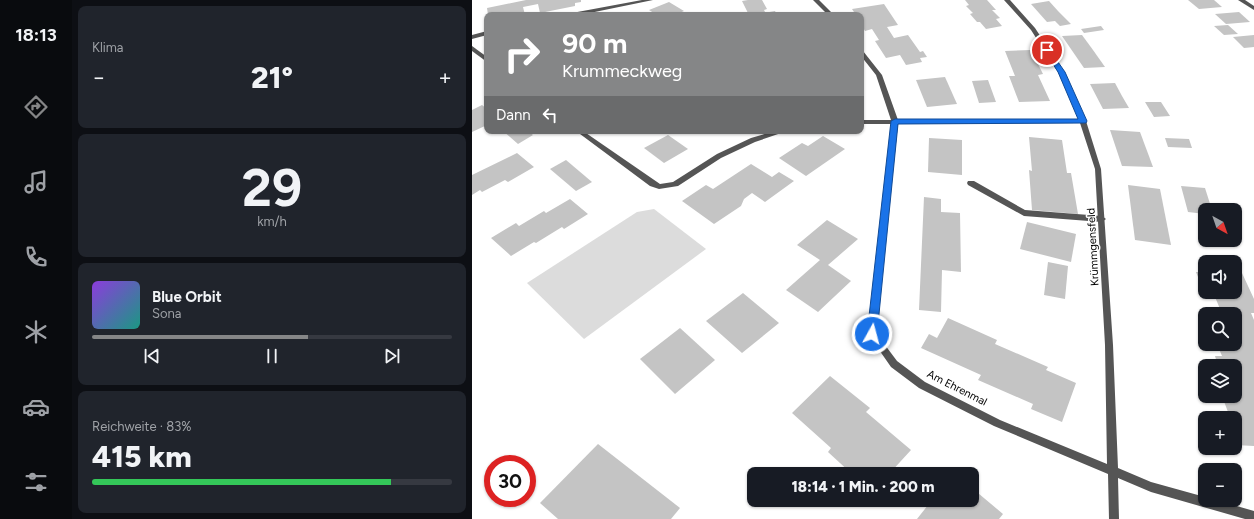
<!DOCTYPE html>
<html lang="de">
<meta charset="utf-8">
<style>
body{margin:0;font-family:Figtree,sans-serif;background:#20242c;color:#f1f3f6;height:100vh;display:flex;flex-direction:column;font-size:15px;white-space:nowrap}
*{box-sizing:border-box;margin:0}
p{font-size:13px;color:#9ea1a6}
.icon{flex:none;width:22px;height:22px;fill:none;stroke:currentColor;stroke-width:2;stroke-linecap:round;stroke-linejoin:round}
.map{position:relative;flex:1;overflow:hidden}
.details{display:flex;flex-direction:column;gap:6px;padding:6px;background:#0d0f14;width:400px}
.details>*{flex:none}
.hud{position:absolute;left:12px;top:12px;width:380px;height:122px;border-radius:8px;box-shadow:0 1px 3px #0004;background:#858687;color:#fff;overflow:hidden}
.needle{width:26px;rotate:140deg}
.tools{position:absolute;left:726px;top:203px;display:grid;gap:8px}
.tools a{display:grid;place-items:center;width:44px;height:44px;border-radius:8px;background:#171b24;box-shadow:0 1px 3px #0004;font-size:20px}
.speed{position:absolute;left:12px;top:455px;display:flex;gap:8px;font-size:20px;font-weight:700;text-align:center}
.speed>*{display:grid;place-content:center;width:52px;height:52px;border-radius:50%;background:#171b24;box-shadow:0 1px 3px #0004;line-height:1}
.speed .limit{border:6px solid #d22;background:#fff;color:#111}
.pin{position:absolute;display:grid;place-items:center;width:34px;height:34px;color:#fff;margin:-17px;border:2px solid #fff;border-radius:50%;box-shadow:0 1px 4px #0007}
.me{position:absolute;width:44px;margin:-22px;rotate:7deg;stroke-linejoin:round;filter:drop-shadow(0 0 3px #0008)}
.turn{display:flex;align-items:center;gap:14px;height:84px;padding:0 12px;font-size:18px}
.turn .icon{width:52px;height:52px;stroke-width:2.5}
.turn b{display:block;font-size:28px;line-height:34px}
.then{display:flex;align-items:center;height:38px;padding:0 12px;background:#0003;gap:8px;font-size:15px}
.big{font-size:30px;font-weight:800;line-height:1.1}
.details .card{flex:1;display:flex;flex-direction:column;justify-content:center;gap:6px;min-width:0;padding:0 14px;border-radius:8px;background:#20242c}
.details .dial{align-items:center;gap:0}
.dial b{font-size:52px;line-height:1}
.song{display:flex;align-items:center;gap:12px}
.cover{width:48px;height:48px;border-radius:6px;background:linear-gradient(135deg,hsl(270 70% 55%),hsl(170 70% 35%))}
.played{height:4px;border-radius:2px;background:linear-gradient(90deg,#858687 60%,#363941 60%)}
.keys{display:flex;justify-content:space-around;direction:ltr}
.heat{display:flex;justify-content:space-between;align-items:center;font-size:22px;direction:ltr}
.charge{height:6px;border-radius:3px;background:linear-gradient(90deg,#34c759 83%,#363941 0)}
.trip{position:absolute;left:275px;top:467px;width:232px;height:40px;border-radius:8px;background:#171b24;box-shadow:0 1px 3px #0004;font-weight:800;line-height:40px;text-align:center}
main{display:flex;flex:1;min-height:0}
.dock{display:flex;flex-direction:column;width:72px;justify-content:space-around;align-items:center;background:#090b0e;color:#9ea1a6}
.dock .icon{width:28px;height:28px}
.dock .current{color:#858687}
.dock b{font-size:18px;color:#f1f3f6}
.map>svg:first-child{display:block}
</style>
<main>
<nav class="dock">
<b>18:13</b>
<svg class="icon current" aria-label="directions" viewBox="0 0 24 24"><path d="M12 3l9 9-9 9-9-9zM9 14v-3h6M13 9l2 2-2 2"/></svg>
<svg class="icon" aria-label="music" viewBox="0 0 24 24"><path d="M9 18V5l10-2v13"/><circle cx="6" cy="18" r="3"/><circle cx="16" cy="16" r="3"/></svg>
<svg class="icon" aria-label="phone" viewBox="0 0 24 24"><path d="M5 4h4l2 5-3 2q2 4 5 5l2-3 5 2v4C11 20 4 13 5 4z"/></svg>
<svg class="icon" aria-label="climate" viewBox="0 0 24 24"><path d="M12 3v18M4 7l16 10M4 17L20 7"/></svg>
<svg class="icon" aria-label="car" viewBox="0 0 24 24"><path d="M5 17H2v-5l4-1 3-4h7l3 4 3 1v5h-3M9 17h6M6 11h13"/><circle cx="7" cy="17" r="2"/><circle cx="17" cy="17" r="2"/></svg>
<svg class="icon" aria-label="filters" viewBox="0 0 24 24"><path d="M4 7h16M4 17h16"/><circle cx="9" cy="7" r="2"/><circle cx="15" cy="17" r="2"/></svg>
</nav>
<section class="details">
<div class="card"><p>Klima</p>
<div class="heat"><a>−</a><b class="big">21°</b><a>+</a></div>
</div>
<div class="card dial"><b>29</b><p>km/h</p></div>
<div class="card">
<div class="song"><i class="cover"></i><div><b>Blue Orbit</b><p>Sona</p></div></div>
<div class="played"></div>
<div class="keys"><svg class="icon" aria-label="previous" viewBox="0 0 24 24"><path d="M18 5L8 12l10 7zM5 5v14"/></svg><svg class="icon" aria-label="pause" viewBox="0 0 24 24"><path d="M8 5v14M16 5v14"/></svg><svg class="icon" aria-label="next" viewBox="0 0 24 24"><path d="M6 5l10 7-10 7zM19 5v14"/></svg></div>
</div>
<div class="card"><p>Reichweite · 83%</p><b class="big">415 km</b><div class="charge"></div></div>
</section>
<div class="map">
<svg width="782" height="519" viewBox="0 0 782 519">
<rect width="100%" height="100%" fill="#fff"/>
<polygon fill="#dcdcdc" points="182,209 234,249 112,339 55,283 165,212"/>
<g fill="#c4c4c4">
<polygon points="54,0 109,0 109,2 103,3 103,6 68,13 66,4 51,7 53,15 16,15 15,8"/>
<polygon points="276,0 290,0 295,9 292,10 293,12 277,15 270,1"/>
<polygon points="493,0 515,0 524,10 520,10 528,18 524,19 530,26 514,29 508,22 505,22 498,14 501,13 494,6 497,5"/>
<polygon points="716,0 742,0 750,7 727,9"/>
<polygon points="577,1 586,11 599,24 588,26 583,21 575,22 559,4"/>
<polygon points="197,2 212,11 205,14 206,15 185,15 177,10"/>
<polygon points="412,4 426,25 415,27 422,38 436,35 448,52 451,51 455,57 448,58 450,62 434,65 428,55 414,58 403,41 407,40 400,29 393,31 389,24 389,15 384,15 380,9"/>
<polygon points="303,11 305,15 285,15 285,14"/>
<polygon points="767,12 778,22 754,24 743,14"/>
<polygon points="756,25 766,34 752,35 742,26"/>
<polygon points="629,26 632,30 612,33 609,29"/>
<polygon points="610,35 621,50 633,67 612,68 590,36"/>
<polygon points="782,35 782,47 772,48 761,37"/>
<polygon points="559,50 571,74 566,75 578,101 547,102 537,76 543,76 533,51"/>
<polygon points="473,77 485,104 455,107 444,80"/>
<polygon points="516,80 524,102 507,103 500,81"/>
<polygon points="643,83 650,96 657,108 631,109 618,84"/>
<polygon points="673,102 689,102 698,116 682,117"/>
<polygon points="10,105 15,109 15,125 0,132 0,110"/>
<polygon points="638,130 668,132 681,167 650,166"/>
<polygon points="31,131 56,131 61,135 46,144"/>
<polygon points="196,135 216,149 192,163 172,148"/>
<polygon points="351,136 373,149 334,176 307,158 330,143 336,146"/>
<polygon points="557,137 590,140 595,173 599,173 606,214 560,210 557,170 560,171"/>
<polygon points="457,138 490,140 490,175 456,172"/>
<polygon points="693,138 717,139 720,148 696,147"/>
<polygon points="45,153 62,167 36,182 33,180 10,192 8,190 0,195 0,175"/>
<polygon points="94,160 120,182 104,191 78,169"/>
<polygon points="279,164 300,177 307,172 322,181 293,202 280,193 272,199 269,206 242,224 210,201 234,185 241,189"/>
<polygon points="656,185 688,189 699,245 663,240"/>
<polygon points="709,186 733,188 740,210 733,210 733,214 716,212"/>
<polygon points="452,197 469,199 469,212 488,213 489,272 470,270 469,312 447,310"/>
<polygon points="98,199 116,214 92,229 90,227 64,243 62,242 39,256 19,238 44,223 47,226 72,211 74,213"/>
<polygon points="355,220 386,239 356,265 379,281 346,312 314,290 348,260 325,245"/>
<polygon points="555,222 604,234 599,262 548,249"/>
<polygon points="576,262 596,266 593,299 572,295"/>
<polygon points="724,272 733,272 733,287 730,287"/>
<polygon points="763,273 770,273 782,299 782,313 779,313 782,320 782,446 763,445 763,418 748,418 746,411 756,412 750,396 763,396 763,366 746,366 743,356 750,356 745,344 763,344 763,314 741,314 739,309 748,309 741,292 763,292"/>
<polygon points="271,293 307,323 270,353 234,321"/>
<polygon points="476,318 525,340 523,344 576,367 574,370 604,383 590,422 559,409 561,404 506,380 509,375 449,348 457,334 465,338"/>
<polygon points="208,328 243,360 203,394 168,359"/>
<polygon points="358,376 398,408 394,412 439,450 417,474 380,474 356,452 359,448 320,413"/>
<polygon points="126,444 208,508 199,519 86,519 68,503"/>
<polygon points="500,488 531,514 527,519 445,519 460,500 500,500"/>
</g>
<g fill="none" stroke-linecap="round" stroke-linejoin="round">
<polygon fill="#555" fill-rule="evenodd" points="496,181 502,181 553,210 630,216 634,219 630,222 552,216 496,185 495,183"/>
<g fill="#555" fill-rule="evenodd">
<polygon points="170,0 181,0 108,15 97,15 100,13"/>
<polygon points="341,0 347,0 362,15 356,15"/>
<path d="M532 0H538L563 28 592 72 614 121 629 169 641 345 646 468 679 482 733 497V500H744L782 511V519H773L679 492 646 478 647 519H637L636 474 522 426 447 388 419 367 396 334 419 124H389V120H419L404 75 389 56V50L391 51 410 75 426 120 607 119 586 72 559 30ZM608 123 623 169 633 345 635 464 528 420 453 382 425 361 404 333 426 124Z"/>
<polygon points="766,0 773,0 782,6 782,10"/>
<polygon points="15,31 15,35 0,39 0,35"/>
<polygon points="0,46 15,57 15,62 0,51"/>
<polygon points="104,131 111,131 188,184 201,182 245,154 279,138 303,131 313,131 312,132 283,142 249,158 206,186 187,189 178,186"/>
</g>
</g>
<polygon fill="#1a73e8" stroke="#114b97" points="573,49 577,49 593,72 615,121 614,123 426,124 405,334 403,337 400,338 396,337 395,334 419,121 423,119 606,119 586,72 572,50"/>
<g text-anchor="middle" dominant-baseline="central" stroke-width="3" stroke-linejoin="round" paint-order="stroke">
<g font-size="11" fill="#000" stroke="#fff">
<text transform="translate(621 247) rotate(-93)">Krümmgensfeld</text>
<text transform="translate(485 388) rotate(27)">Am Ehrenmal</text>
</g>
</g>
</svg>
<div class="tools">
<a><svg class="needle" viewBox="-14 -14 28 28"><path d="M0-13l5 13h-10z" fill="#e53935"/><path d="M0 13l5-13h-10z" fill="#9ea1a6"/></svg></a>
<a><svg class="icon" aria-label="sound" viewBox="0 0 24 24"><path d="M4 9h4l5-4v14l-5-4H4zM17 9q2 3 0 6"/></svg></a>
<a><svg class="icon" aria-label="search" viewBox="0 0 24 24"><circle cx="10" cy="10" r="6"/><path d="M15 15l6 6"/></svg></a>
<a><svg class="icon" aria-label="layers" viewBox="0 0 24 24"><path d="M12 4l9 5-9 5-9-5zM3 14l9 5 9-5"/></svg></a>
<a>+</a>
<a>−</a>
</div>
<div class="speed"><div class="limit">30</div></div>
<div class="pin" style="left:575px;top:50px;background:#d93025"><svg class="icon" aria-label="arrive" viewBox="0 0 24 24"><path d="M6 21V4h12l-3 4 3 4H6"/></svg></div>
<svg class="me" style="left:400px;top:334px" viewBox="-20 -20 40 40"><circle r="17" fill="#1a73e8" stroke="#fff" stroke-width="3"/><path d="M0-11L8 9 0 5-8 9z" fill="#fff"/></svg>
<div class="trip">18:14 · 1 Min. · 200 m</div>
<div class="hud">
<div class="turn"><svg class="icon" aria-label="right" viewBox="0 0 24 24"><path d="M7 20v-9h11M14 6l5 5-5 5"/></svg><div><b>90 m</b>Krummeckweg</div></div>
<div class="then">Dann<svg class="icon" aria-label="left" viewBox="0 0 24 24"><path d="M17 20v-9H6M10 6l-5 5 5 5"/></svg></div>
</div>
</div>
</main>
